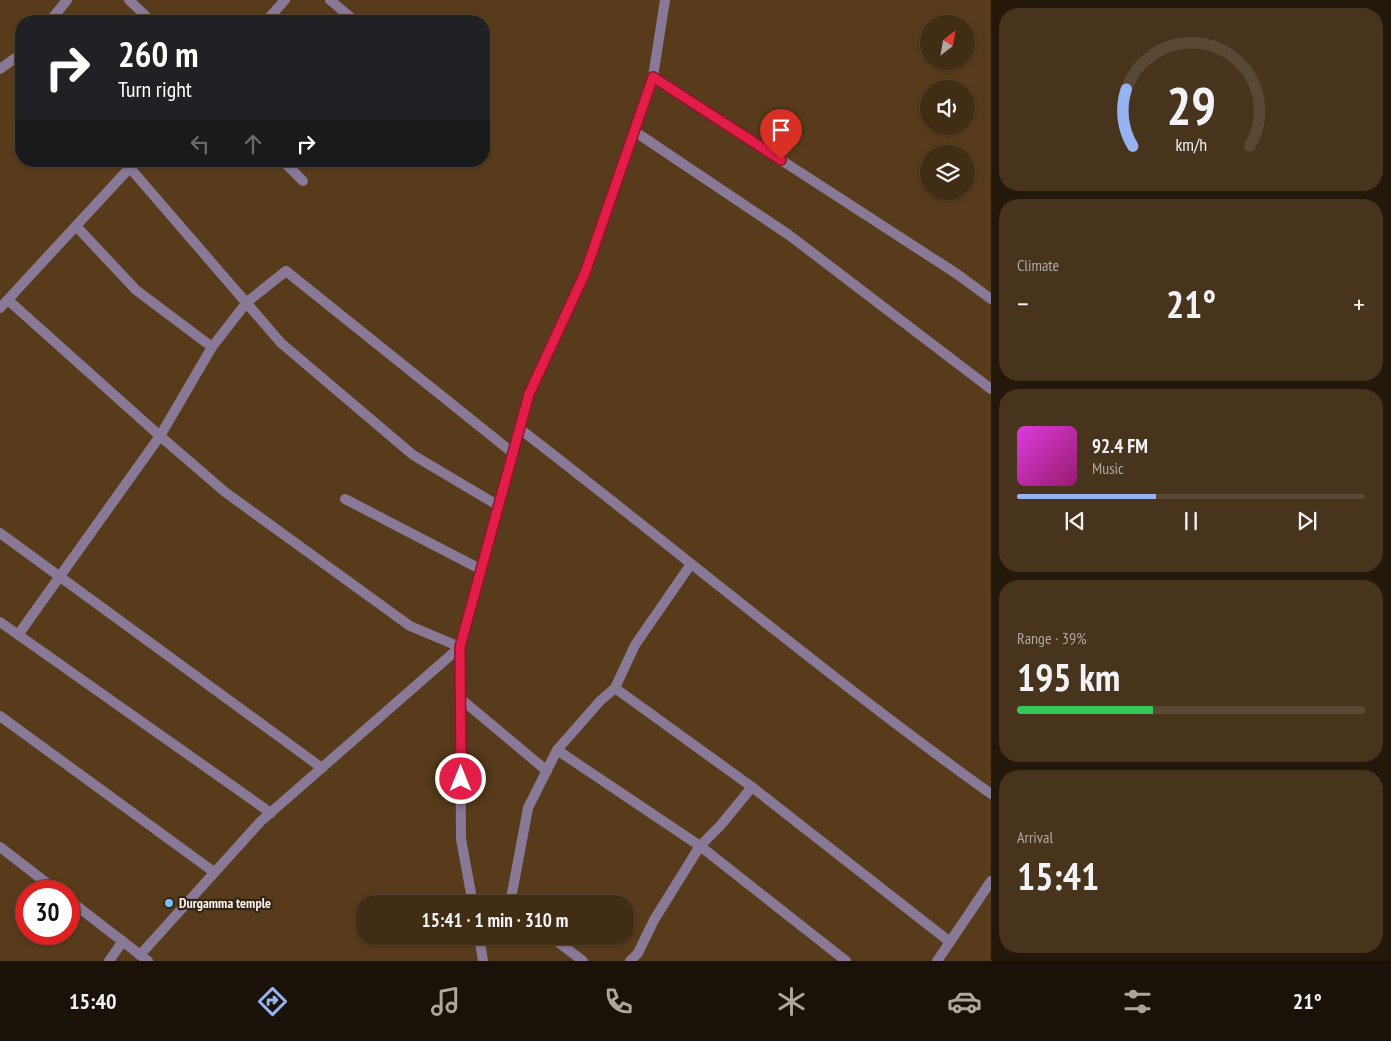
<!DOCTYPE html>
<meta charset="utf-8">
<style>
body{margin:0;font-family:"PT Sans Narrow",sans-serif;background:#48341d;color:#f1f3f6;height:100vh;display:flex;flex-direction:column;font-size:19px;white-space:nowrap}
*{box-sizing:border-box;margin:0}
p{font-size:16px;color:#aea7a0}
.icon{flex:none;width:28px;height:28px;fill:none;stroke:currentColor;stroke-width:2;stroke-linecap:round;stroke-linejoin:round}
.map{position:relative;flex:1;overflow:hidden}
.drawer{display:flex;flex-direction:column;gap:8px;padding:8px;background:#24180b;width:400px}
.drawer>*{flex:none}
.top-card{position:absolute;left:15px;top:15px;width:475px;height:152px;border-radius:20px;box-shadow:0 1px 4px #0004,0 0 0 1px #5a4834;background:#202124;color:#fff;overflow:hidden}
.needle{width:32px;rotate:31deg}
.fabs{position:absolute;left:920px;top:15px;display:grid;gap:10px}
.fabs a{display:grid;place-items:center;width:55px;height:55px;border-radius:50%;background:#412c14;box-shadow:0 1px 4px #0004,0 0 0 1px #5a4834;font-size:25px}
.speed{position:absolute;left:15px;top:880px;display:flex;gap:10px;font-size:25px;font-weight:700;text-align:center}
.speed>*{display:grid;place-content:center;width:65px;height:65px;border-radius:50%;background:#412c14;box-shadow:0 1px 4px #0004,0 0 0 1px #5a4834;line-height:1}
.speed .limit{border:8px solid #d22;background:#fff;color:#111}
.pin{position:absolute;display:grid;place-items:center;width:42px;height:42px;color:#fff;margin:-51px -21px;border-radius:50% 50% 50% 0;rotate:-45deg;box-shadow:0 0 5px #0007}
.pin .icon{rotate:45deg}
.me{position:absolute;width:55px;margin:-28px;rotate:0deg;stroke-linejoin:round;filter:drop-shadow(0 0 4px #0008)}
.turn{display:flex;align-items:center;gap:18px;height:105px;padding:0 20px;font-size:22px}
.turn .icon{width:65px;height:65px;stroke-width:2.5}
.turn b{display:block;font-size:35px;line-height:42px}
.lanes{display:flex;align-items:center;height:48px;padding:0 20px;background:#0003;justify-content:center;gap:25px;direction:ltr}
.lanes .off{opacity:.35}
.big{font-size:38px;font-weight:800;line-height:1.1}
.drawer .tile{flex:1;display:flex;flex-direction:column;justify-content:center;gap:8px;min-width:0;padding:0 18px;border-radius:20px;background:#48341d}
.drawer .dial{align-items:center;gap:0}
.dial svg{height:130px;overflow:visible;fill:none;stroke:#5a4834;stroke-width:7;stroke-linecap:round;text-anchor:middle}
.dial text{fill:#f1f3f6;stroke:none}
.song{display:flex;align-items:center;gap:15px}
.cover{width:60px;height:60px;border-radius:8px;background:linear-gradient(135deg,hsl(300 70% 55%),hsl(320 70% 35%))}
.played{height:5px;border-radius:2px;background:linear-gradient(90deg,#95b2f1 40%,#5a4834 40%)}
.keys{display:flex;justify-content:space-around;direction:ltr}
.heat{display:flex;justify-content:space-between;align-items:center;font-size:28px;direction:ltr}
.charge{height:8px;border-radius:4px;background:linear-gradient(90deg,#34c759 39%,#5a4834 0)}
.trip{position:absolute;left:356px;top:895px;width:278px;height:50px;border-radius:20px;background:#412c14;box-shadow:0 1px 4px #0004,0 0 0 1px #5a4834;font-weight:800;line-height:50px;text-align:center}
.dock{display:flex;height:80px;justify-content:space-around;align-items:center;background:#1a1208;color:#aea7a0}
.dock .icon{width:35px;height:35px}
.dock .on{color:#95b2f1}
.dock b{font-size:22px;color:#f1f3f6}
main{display:flex;flex:1;min-height:0}
.map>svg:first-child{display:block}
</style>
<main>
<div class="map">
<svg width="991" height="961" viewBox="0 0 991 961">
<rect width="100%" height="100%" fill="#573b1b"/>
<g fill="none" stroke-linecap="round" stroke-linejoin="round">
<g stroke="#887997" stroke-width="10">
<polyline points="129,0 151,21"/>
<polyline points="330,0 355,21"/>
<polyline points="50,21 67,0"/>
<polyline points="266,21 285,0"/>
<polyline points="0,69 21,54"/>
<polyline points="653,77 957,274 991,299"/>
<polyline points="634,131 789,235 991,389"/>
<polyline points="283,161 303,181"/>
<polyline points="130,168 281,343 413,455 499,506"/>
<polyline points="76,226 136,290 212,347"/>
<polyline points="8,300 160,436 225,492 410,626 460,647 261,821 140,955"/>
<polyline points="0,308 136,161"/>
<path d="M520 429C677 550 829 678 991 794"/>
<polyline points="345,499 482,570"/>
<polyline points="0,533 322,768"/>
<polyline points="0,622 271,813"/>
<polyline points="18,635 160,436 212,347 247,302 286,271 513,453"/>
<polyline points="615,688 752,787 950,942"/>
<polyline points="461,699 547,771"/>
<polyline points="0,716 214,872"/>
<polyline points="557,750 600,701 615,688 635,645 691,564"/>
<polyline points="0,847 57,891"/>
<polyline points="69,900 148,961"/>
<polyline points="473,904 461,839 460,647 529,394 585,273 653,77 665,0"/>
<polyline points="510,904 528,808 557,750 700,846 720,826 752,787"/>
<polyline points="479,936 483,961"/>
<polyline points="550,936 583,961"/>
<polyline points="109,961 123,941"/>
<polyline points="630,961 638,953 654,920 700,846 846,961"/>
<polyline points="937,961 991,881"/>
</g>
</g>
<g fill="none" stroke-linecap="round" stroke-linejoin="round">
<defs>
<polyline id="route" points="461,779 460,647 529,394 585,273 653,77 781,160"/>
</defs>
<use href="#route" stroke="#92132f" stroke-width="12"/>
<use href="#route" stroke="#e11d48" stroke-width="9"/>
</g>
<circle fill="#7dbef9" stroke="#322518" stroke-width="2" cx="169" cy="903" r="5"/>
<g text-anchor="middle" dominant-baseline="central" stroke-width="4.5" stroke-linejoin="round" paint-order="stroke">
<g font-size="14" font-weight="bold" fill="#fcf1e7" stroke="#322518" text-anchor="start">
<text x="179" y="903">Durgamma temple</text>
</g>
</g>
</svg>
<div class="fabs">
<a><svg class="needle" viewBox="-14 -14 28 28"><path d="M0-13l5 13h-10z" fill="#e53935"/><path d="M0 13l5-13h-10z" fill="#aea7a0"/></svg></a>
<a><svg class="icon" aria-label="sound" viewBox="0 0 24 24"><path d="M4 9h4l5-4v14l-5-4H4zM17 9q2 3 0 6"/></svg></a>
<a><svg class="icon" aria-label="layers" viewBox="0 0 24 24"><path d="M12 4l9 5-9 5-9-5zM3 14l9 5 9-5"/></svg></a>
</div>
<div class="speed"><div class="limit">30</div></div>
<div class="pin" style="left:781px;top:160px;background:#d93025"><svg class="icon" aria-label="arrive" viewBox="0 0 24 24"><path d="M6 21V4h12l-3 4 3 4H6"/></svg></div>
<svg class="me" style="left:461px;top:779px" viewBox="-20 -20 40 40"><circle r="17" fill="#e11d48" stroke="#fff" stroke-width="3"/><path d="M0-11L8 9 0 5-8 9z" fill="#fff"/></svg>
<div class="trip">15:41 · 1 min · 310 m</div>
<div class="top-card">
<div class="turn"><svg class="icon" aria-label="right" viewBox="0 0 24 24"><path d="M7 20v-9h11M14 6l5 5-5 5"/></svg><div><b>260 m</b>Turn right</div></div>
<div class="lanes"><svg class="icon off" aria-label="left" viewBox="0 0 24 24"><path d="M17 20v-9H6M10 6l-5 5 5 5"/></svg><svg class="icon off" aria-label="ahead" viewBox="0 0 24 24"><path d="M12 20V5M6 11l6-6 6 6"/></svg><svg class="icon" aria-label="right" viewBox="0 0 24 24"><path d="M7 20v-9h11M14 6l5 5-5 5"/></svg></div>
</div>
</div>
<section class="drawer">
<div class="tile dial"><svg viewBox="0 0 100 80">
<path d="M14 69A42 42 0 1 1 86 69"/>
<path d="M14 69A42 42 0 0 1 10 34" stroke="#95b2f1"/>
<text x="50" y="56" font-size="32" font-weight="700">29</text>
<text x="50" y="72" font-size="11">km/h</text>
</svg></div>
<div class="tile"><p>Climate</p>
<div class="heat"><a>−</a><b class="big">21°</b><a>+</a></div>
</div>
<div class="tile">
<div class="song"><i class="cover"></i><div><b>92.4 FM</b><p>Music</p></div></div>
<div class="played"></div>
<div class="keys"><svg class="icon" aria-label="previous" viewBox="0 0 24 24"><path d="M18 5L8 12l10 7zM5 5v14"/></svg><svg class="icon" aria-label="pause" viewBox="0 0 24 24"><path d="M8 5v14M16 5v14"/></svg><svg class="icon" aria-label="next" viewBox="0 0 24 24"><path d="M6 5l10 7-10 7zM19 5v14"/></svg></div>
</div>
<div class="tile"><p>Range · 39%</p><b class="big">195 km</b><div class="charge"></div></div>
<div class="tile"><p>Arrival</p><b class="big">15:41</b></div>
</section>
</main>
<nav class="dock">
<b>15:40</b>
<svg class="icon on" aria-label="directions" viewBox="0 0 24 24"><path d="M12 3l9 9-9 9-9-9zM9 14v-3h6M13 9l2 2-2 2"/></svg>
<svg class="icon" aria-label="music" viewBox="0 0 24 24"><path d="M9 18V5l10-2v13"/><circle cx="6" cy="18" r="3"/><circle cx="16" cy="16" r="3"/></svg>
<svg class="icon" aria-label="phone" viewBox="0 0 24 24"><path d="M5 4h4l2 5-3 2q2 4 5 5l2-3 5 2v4C11 20 4 13 5 4z"/></svg>
<svg class="icon" aria-label="climate" viewBox="0 0 24 24"><path d="M12 3v18M4 7l16 10M4 17L20 7"/></svg>
<svg class="icon" aria-label="car" viewBox="0 0 24 24"><path d="M5 17H2v-5l4-1 3-4h7l3 4 3 1v5h-3M9 17h6M6 11h13"/><circle cx="7" cy="17" r="2"/><circle cx="17" cy="17" r="2"/></svg>
<svg class="icon" aria-label="filters" viewBox="0 0 24 24"><path d="M4 7h16M4 17h16"/><circle cx="9" cy="7" r="2"/><circle cx="15" cy="17" r="2"/></svg>
<b>21°</b>
</nav>
